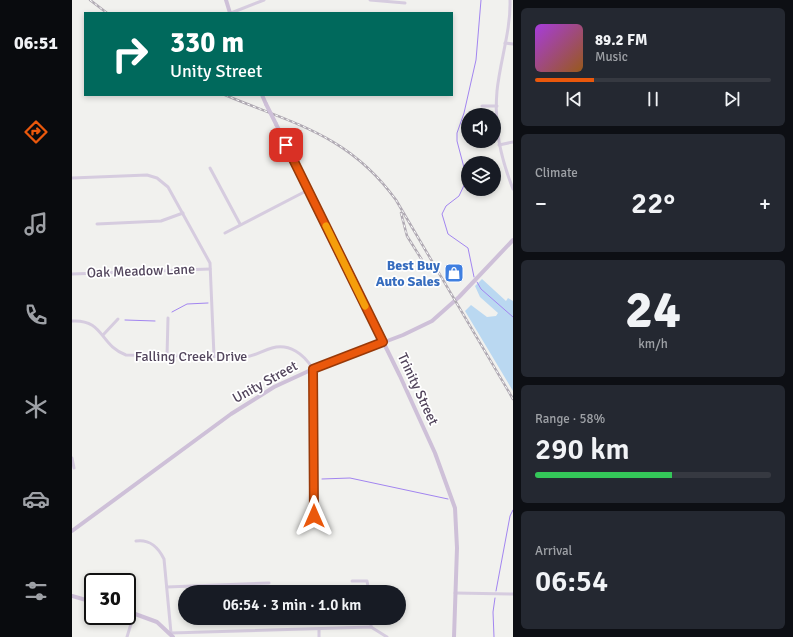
<!DOCTYPE html>
<meta charset="utf-8">
<style>
body{margin:0;font-family:Signika,sans-serif;background:#242831;color:#f1f3f6;height:100vh;display:flex;flex-direction:column;font-size:15px;white-space:nowrap}
*{box-sizing:border-box;margin:0}
p{font-size:13px;color:#9ea1a6}
.icon{flex:none;width:22px;height:22px;fill:none;stroke:currentColor;stroke-width:2;stroke-linecap:round;stroke-linejoin:round}
.map{position:relative;flex:1;overflow:hidden}
.side{display:flex;flex-direction:column;gap:8px;padding:8px;background:#0d0f14;width:280px}
.side>*{flex:none}
.banner{position:absolute;left:12px;top:12px;width:369px;height:84px;border-radius:0px;box-shadow:0 2px 6px #0003;background:#00695c;color:#fff;overflow:hidden}
.buttons{position:absolute;left:389px;top:108px;display:grid;gap:8px}
.buttons a{display:grid;place-items:center;width:40px;height:40px;border-radius:50%;background:#171b24;box-shadow:0 2px 6px #0003;font-size:20px}
.speed{position:absolute;left:12px;top:573px;display:flex;gap:8px;font-size:20px;font-weight:700;text-align:center}
.speed>*{display:grid;place-content:center;width:52px;height:52px;border-radius:50%;background:#171b24;box-shadow:0 2px 6px #0003;line-height:1}
.speed .limit{border:2px solid #111;border-radius:6px;background:#fff;color:#111}
.pin{position:absolute;display:grid;place-items:center;width:34px;height:34px;color:#fff;margin:-17px;border-radius:8px;box-shadow:0 2px 6px #0006}
.me{position:absolute;width:44px;margin:-22px;rotate:0deg;stroke-linejoin:round;filter:drop-shadow(0 0 3px #0008)}
.turn{display:flex;align-items:center;gap:14px;height:84px;padding:0 20px;font-size:18px}
.turn .icon{width:52px;height:52px;stroke-width:2.5}
.turn b{display:block;font-size:28px;line-height:34px}
.big{font-size:30px;font-weight:600;line-height:1.1}
.side .card{flex:1;display:flex;flex-direction:column;justify-content:center;gap:6px;min-width:0;padding:0 14px;border-radius:6px;background:#242831}
.side .dial{align-items:center;gap:0}
.dial b{font-size:52px;line-height:1}
.song{display:flex;align-items:center;gap:12px}
.cover{width:48px;height:48px;border-radius:6px;background:linear-gradient(135deg,hsl(280 70% 55%),hsl(30 70% 35%))}
.played{height:4px;border-radius:2px;background:linear-gradient(90deg,#ea580c 25%,#363941 25%)}
.keys{display:flex;justify-content:space-around;direction:ltr}
.heat{display:flex;justify-content:space-between;align-items:center;font-size:22px;direction:ltr}
.charge{height:6px;border-radius:3px;background:linear-gradient(90deg,#34c759 58%,#363941 0)}
.trip{position:absolute;left:106px;top:585px;width:228px;height:40px;border-radius:20px;background:#171b24;box-shadow:0 2px 6px #0003;font-weight:600;line-height:40px;text-align:center}
main{display:flex;flex:1;min-height:0}
.tab-bar{display:flex;flex-direction:column;width:72px;justify-content:space-around;align-items:center;background:#090b0e;color:#9ea1a6}
.tab-bar .icon{width:28px;height:28px}
.tab-bar .selected{color:#ea580c}
.tab-bar b{font-size:18px;color:#f1f3f6}
.map>svg:first-child{display:block}
</style>
<main>
<nav class="tab-bar">
<b>06:51</b>
<svg class="icon selected" aria-label="directions" viewBox="0 0 24 24"><path d="M12 3l9 9-9 9-9-9zM9 14v-3h6M13 9l2 2-2 2"/></svg>
<svg class="icon" aria-label="music" viewBox="0 0 24 24"><path d="M9 18V5l10-2v13"/><circle cx="6" cy="18" r="3"/><circle cx="16" cy="16" r="3"/></svg>
<svg class="icon" aria-label="phone" viewBox="0 0 24 24"><path d="M5 4h4l2 5-3 2q2 4 5 5l2-3 5 2v4C11 20 4 13 5 4z"/></svg>
<svg class="icon" aria-label="climate" viewBox="0 0 24 24"><path d="M12 3v18M4 7l16 10M4 17L20 7"/></svg>
<svg class="icon" aria-label="car" viewBox="0 0 24 24"><path d="M5 17H2v-5l4-1 3-4h7l3 4 3 1v5h-3M9 17h6M6 11h13"/><circle cx="7" cy="17" r="2"/><circle cx="17" cy="17" r="2"/></svg>
<svg class="icon" aria-label="filters" viewBox="0 0 24 24"><path d="M4 7h16M4 17h16"/><circle cx="9" cy="7" r="2"/><circle cx="15" cy="17" r="2"/></svg>
</nav>
<div class="map">
<svg width="441" height="637" viewBox="0 0 441 637">
<rect width="100%" height="100%" fill="#f1f1ee"/>
<polygon fill="#bad8f1" points="410,279 434,301 436,298 441,301 441,391 393,311 399,305 415,317 424,316 426,313 408,297 403,286"/>
<g fill="none" stroke-linecap="round" stroke-linejoin="round">
<g stroke="#a285f0" stroke-width="1">
<polyline points="402,277 396,248 376,234 370,214 374,206 387,196 395,179 385,141 385,133 392,113 404,60 409,0"/>
<polyline points="405,282 409,289 441,317"/>
<polyline points="100,312 115,304 136,303"/>
<polyline points="53,320 83,321"/>
<polyline points="250,479 278,478 376,499"/>
<polyline points="424,591 438,516 441,510"/>
<polyline points="422,637 421,612 423,598"/>
</g>
<g stroke="#d6ccdf" stroke-width="3">
<polyline points="298,0 333,3"/>
<path d="M438 0C439 30 428 61 425 91 422 127 428 156 441 189"/>
<polyline points="159,13 192,0"/>
<polyline points="433,43 441,44"/>
<polyline points="410,106 425,106"/>
<polyline points="427,145 441,142"/>
<polyline points="138,168 168,224"/>
<polyline points="0,178 75,175 85,178 96,187 138,263 142,356"/>
<polyline points="25,224 89,221 111,213"/>
<polyline points="153,233 236,190"/>
<polyline points="0,274 138,269"/>
<path d="M0 321C32 319 28 346 54 355L173 357C183 356 190 351 200 348 217 343 232 354 241 369L242 516"/>
<polyline points="31,335 46,319"/>
<polyline points="95,356 96,318"/>
<polyline points="0,458 2,468"/>
<path d="M64 541C78 539 86 547 92 559L99 633 299 627 315 637"/>
<polyline points="280,581 295,581 297,592"/>
<polyline points="95,587 197,583"/>
<polyline points="383,593 441,594"/>
<polyline points="299,627 299,618"/>
<polyline points="247,630 247,637"/>
<polyline points="55,637 62,614"/>
</g>
<g stroke="#cec0d8" stroke-width="4">
<polyline points="154,0 158,13"/>
<polyline points="190,95 194,104"/>
<polyline points="204,124 328,376 363,453 383,508 385,548 382,637"/>
<polyline points="0,531 159,414 202,387 241,369 331,335 360,321 387,297 441,240"/>
<polyline points="0,596 21,602"/>
<polyline points="55,611 85,622 101,637"/>
</g>
<defs>
<g id="rail">
<polyline points="18,0 35,13"/>
<path d="M153 95C222 124 277 135 324 200L441 399"/>
<polyline points="329,213 335,236 350,260"/>
</g>
</defs>
<use href="#rail" stroke="#b0aab3" stroke-width="2.5"/>
<use href="#rail" stroke="#fff" stroke-width="1" stroke-dasharray="3" stroke-linecap="butt"/>
<polyline stroke="#cec0d8" stroke-width="4" points="194,104 204,124"/>
</g>
<g fill="none" stroke-linecap="round" stroke-linejoin="round">
<defs>
<polyline id="route" points="214,145 311,342 241,369 242,516"/>
</defs>
<use href="#route" stroke="#983908" stroke-width="10"/>
<use href="#route" stroke="#ea580c" stroke-width="7"/>
<polyline stroke="#f59e0b" stroke-width="7" points="254,226 293,306"/>
</g>
<defs>
<symbol id="shop-square" viewBox="-11 -11 22 22"><rect x="-9" y="-9" width="18" height="18" rx="4" fill="#3f7fe0" stroke="#fff"/><path d="M-5-2.5h2.3a2.7 3.5 0 0 1 5.4 0H5L5.5 6h-11ZM-1.5-2.5h3a1.5 2.3 0 0 0-3 0Z" fill="#fff"/></symbol>
</defs>
<g fill-rule="evenodd">
<use href="#shop-square" x="371" y="262" width="22" height="22"/>
</g>
<g text-anchor="middle" dominant-baseline="central" stroke-width="3.5" stroke-linejoin="round" paint-order="stroke">
<g font-size="14" font-weight="bold" fill="#366cbe" stroke="#fff" text-anchor="end">
<text x="368" y="265">Best Buy<tspan x="368" dy="16">Auto Sales</tspan></text>
</g>
<g font-size="14" fill="#52455c" stroke="#fff">
<text transform="translate(69 271) rotate(-2)">Oak Meadow Lane</text>
<text x="119" y="356">Falling Creek Drive</text>
<text transform="translate(193 382) rotate(-29)">Unity Street</text>
<text transform="translate(346 389) rotate(65)">Trinity Street</text>
</g>
</g>
</svg>
<div class="buttons">
<a><svg class="icon" aria-label="sound" viewBox="0 0 24 24"><path d="M4 9h4l5-4v14l-5-4H4zM17 9q2 3 0 6"/></svg></a>
<a><svg class="icon" aria-label="layers" viewBox="0 0 24 24"><path d="M12 4l9 5-9 5-9-5zM3 14l9 5 9-5"/></svg></a>
</div>
<div class="speed"><div class="limit">30</div></div>
<div class="pin" style="left:214px;top:145px;background:#d93025"><svg class="icon" aria-label="arrive" viewBox="0 0 24 24"><path d="M6 21V4h12l-3 4 3 4H6"/></svg></div>
<svg class="me" style="left:242px;top:516px" viewBox="-20 -20 40 40"><path d="M0-17L14 15 0 8-14 15z" fill="#ea580c" stroke="#fff" stroke-width="4"/></svg>
<div class="trip">06:54 · 3 min · 1.0 km</div>
<div class="banner">
<div class="turn"><svg class="icon" aria-label="right" viewBox="0 0 24 24"><path d="M7 20v-9h11M14 6l5 5-5 5"/></svg><div><b>330 m</b>Unity Street</div></div>
</div>
</div>
<section class="side">
<div class="card">
<div class="song"><i class="cover"></i><div><b>89.2 FM</b><p>Music</p></div></div>
<div class="played"></div>
<div class="keys"><svg class="icon" aria-label="previous" viewBox="0 0 24 24"><path d="M18 5L8 12l10 7zM5 5v14"/></svg><svg class="icon" aria-label="pause" viewBox="0 0 24 24"><path d="M8 5v14M16 5v14"/></svg><svg class="icon" aria-label="next" viewBox="0 0 24 24"><path d="M6 5l10 7-10 7zM19 5v14"/></svg></div>
</div>
<div class="card"><p>Climate</p>
<div class="heat"><a>−</a><b class="big">22°</b><a>+</a></div>
</div>
<div class="card dial"><b>24</b><p>km/h</p></div>
<div class="card"><p>Range · 58%</p><b class="big">290 km</b><div class="charge"></div></div>
<div class="card"><p>Arrival</p><b class="big">06:54</b></div>
</section>
</main>
